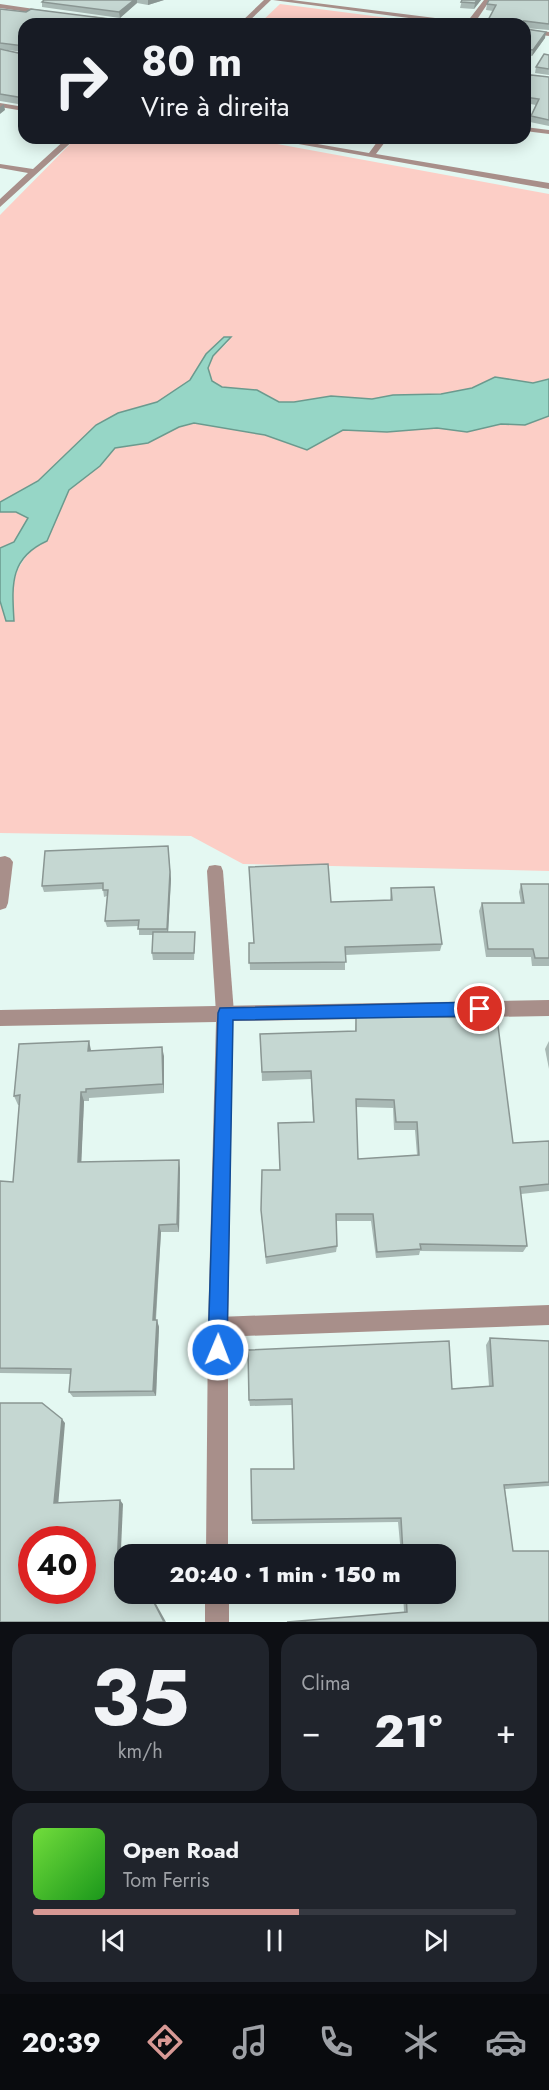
<!DOCTYPE html>
<html lang="pt">
<meta charset="utf-8">
<style>
body{margin:0;font-family:Jost,sans-serif;background:#20242c;color:#f1f3f6;height:100vh;display:flex;flex-direction:column;font-size:22px;white-space:nowrap}
*{box-sizing:border-box;margin:0}
p{font-size:20px;color:#9ea1a6}
.icon{flex:none;width:33px;height:33px;fill:none;stroke:currentColor;stroke-width:2;stroke-linecap:round;stroke-linejoin:round}
.map{position:relative;height:1622px;overflow:hidden}
.sheet{display:flex;flex-direction:column;gap:12px;padding:12px;background:#0d0f14;flex:1}
.sheet>*{flex:none}
.top-card{position:absolute;left:18px;top:18px;width:513px;height:126px;border-radius:18px;box-shadow:0 3px 15px #0003;background:#171b24;color:#f1f3f6;overflow:hidden}
.speed{position:absolute;left:18px;top:1526px;display:flex;gap:12px;font-size:30px;font-weight:700;text-align:center}
.speed>*{display:grid;place-content:center;width:78px;height:78px;border-radius:50%;background:#171b24;box-shadow:0 3px 15px #0003;line-height:1}
.speed .limit{border:9px solid #d22;background:#fff;color:#111}
.pin{position:absolute;display:grid;place-items:center;width:51px;height:51px;color:#fff;margin:-26px;border:3px solid #fff;border-radius:50%;box-shadow:0 2px 6px #0007}
.me{position:absolute;width:66px;margin:-33px;rotate:1deg;stroke-linejoin:round;filter:drop-shadow(0 0 4px #0008)}
.turn{display:flex;align-items:center;gap:21px;height:126px;padding:0 24px;font-size:27px}
.turn .icon{width:78px;height:78px;stroke-width:2.5}
.turn b{display:block;font-size:42px;line-height:51px}
.big{font-size:45px;font-weight:800;line-height:1.1}
.sheet .widget{flex:1;display:flex;flex-direction:column;justify-content:center;gap:9px;min-width:0;padding:0 21px;border-radius:18px;background:#20242c}
.sheet .dial{align-items:center;gap:0}
.dial b{font-size:78px;line-height:1}
.song{display:flex;align-items:center;gap:18px}
.cover{width:72px;height:72px;border-radius:9px;background:linear-gradient(135deg,hsl(100 70% 55%),hsl(120 70% 35%))}
.played{height:6px;border-radius:3px;background:linear-gradient(90deg,#d79894 55%,#363941 55%)}
.keys{display:flex;justify-content:space-around;direction:ltr}
.heat{display:flex;justify-content:space-between;align-items:center;font-size:33px;direction:ltr}
.sheet .tiles{flex:1;display:grid;gap:12px;grid-template-columns:1fr 1fr}
.widget:last-child{grid-column:span 2}
.trip{position:absolute;left:114px;top:1544px;width:342px;height:60px;border-radius:18px;background:#171b24;box-shadow:0 3px 15px #0003;font-weight:800;line-height:60px;text-align:center}
.menu{display:flex;height:96px;justify-content:space-around;align-items:center;background:#090b0e;color:#9ea1a6}
.menu .icon{width:42px;height:42px}
.menu .on{color:#d79894}
.menu b{font-size:27px;color:#f1f3f6}
.map>svg:first-child{display:block}
</style>
<div class="map">
<svg width="549" height="1622" viewBox="0 0 549 1622">
<rect width="100%" height="100%" fill="#e4f8f2"/>
<g fill="#fccec6">
<polygon points="280,4 435,24 259,24"/>
<polygon points="76,138 244,138 549,194 549,379 533,383 495,377 472,388 441,394 393,395 372,399 331,396 294,402 279,402 257,390 222,387 212,381 208,368 213,356 229,341 206,354 190,380 157,402 118,413 96,425 38,481 0,502 0,215"/>
<path d="M549 416V871L243 864 191 836 0 833V601L6 620C11 588 14 556 47 541L69 490 100 466 115 448 148 443 179 426 194 423 265 435 307 450 343 430 387 432 437 428 467 432 501 424 525 425Z"/>
<polygon points="0,512 16,512 28,518 14,542 0,548"/>
</g>
<path fill="#96d6c6" stroke="#6b9a8e" stroke-width="1.5" d="M224 337H231L213 356 208 368 212 381 222 387 257 390 279 402H294L331 396 372 399 393 395 441 394 472 388 495 377 533 383 549 379V416L525 425 501 424 467 432 437 428 387 432 343 430 307 450 265 435 194 423 179 427 148 443 115 448 100 466 69 490 47 541C9 558 12 586 14 621H6L0 601V548L14 542 28 518 16 512H0V502L38 481 96 425 118 413 157 402 190 380 206 354Z"/>
<g fill="none" stroke-linecap="round" stroke-linejoin="round">
<g fill="#a88f8a" fill-rule="evenodd">
<polygon points="264,0 271,0 246,24 239,24"/>
<polygon points="273,0 292,0 467,22 484,0 490,0 474,24 454,24"/>
<polygon points="0,4 48,11 51,13 48,15 0,8"/>
<polygon points="90,16 135,22 138,24 88,19"/>
<polygon points="525,29 549,32 549,36 525,33"/>
<polygon points="525,74 549,77 549,81 525,78"/>
<polygon points="0,103 24,107 24,111 0,107"/>
<polygon points="525,127 549,130 549,134 525,131"/>
<polygon points="67,138 76,138 0,207 0,199 28,173 0,168 0,164 33,169"/>
<polygon points="265,138 283,138 369,153 380,138 388,138 376,154 549,183 549,189"/>
<polygon points="5,856 10,858 13,862 8,903 6,908 0,910 0,857"/>
<polygon points="215,865 221,866 223,871 234,1013 231,1018 225,1021 219,1018 216,1013 207,871 209,866"/>
<polygon points="549,1305 549,1325 218,1337 211,1334 208,1327 211,1320 218,1317"/>
</g>
<g fill="#a88f8a" fill-rule="evenodd">
<polygon points="549,1000 549,1016 233,1021 228,1327 228,1554 206,1554 208,1327 216,1022 0,1026 0,1010"/>
<rect x="205" y="1593" width="24" height="29"/>
</g>
</g>
<g fill="#a9b9b5" fill-rule="evenodd">
<polygon points="44,0 164,0 148,5 137,3 120,18 42,7 42,2"/>
<polygon points="462,0 481,0 474,9 460,8"/>
<polygon points="549,0 549,30 525,28 526,29 545,38 532,56 525,55 525,24 493,11 486,10 487,4"/>
<path d="M0 9 24 24V105L0 101V102ZM0 49 23 52V54Z"/>
<polygon points="549,55 549,75 535,73 536,67"/>
<polygon points="549,77 549,126 530,122 531,116 536,105 525,103 525,86"/>
<polygon points="409,138 431,138 429,141"/>
<polygon points="171,879 168,932 195,932 195,938 194,960 153,960 152,953 153,935 139,935 139,926 107,927 105,921 107,896 104,897 103,889 44,892 42,886"/>
<polygon points="521,884 549,884 549,966 532,966 531,957 486,957 479,911 482,903 521,903 519,892"/>
<polygon points="391,888 442,944 440,951 345,955 345,970 250,970 249,943 254,943 331,902 390,900"/>
<path d="M356 1016 513 1143 549 1141V1191L521 1194 527 1246 523 1252 420 1251 419 1255 376 1258 371 1221H336L337 1246 336 1252 266 1264 261 1210 280 1170 313 1122 311 1079 262 1081 260 1034 355 1031ZM356 1107 393 1108 394 1130H415L417 1155 358 1159Z"/>
<polygon points="549,1041 549,1069 545,1049"/>
<polygon points="91,1050 91,1051 164,1056 164,1093 89,1098 89,1101 84,1101 81,1162 180,1168 179,1232 161,1232 156,1320 159,1327 156,1396 73,1397 69,1392 71,1374 0,1373 0,1181 13,1182 19,1105 18,1105 14,1096"/>
<polygon points="490,1338 549,1341 549,1486 505,1489 513,1551 549,1622 404,1612 403,1593 446,1593 446,1554 401,1554 398,1522 252,1524 252,1520 293,1469 292,1405 250,1406 249,1400 489,1386 486,1345"/>
</g>
<g fill="#8a9693">
<polygon points="134,0 137,0 137,3 120,18 119,12"/>
<polygon points="148,0 164,0 148,5"/>
<polygon points="477,0 481,0 474,9 475,3"/>
<polygon points="110,19 110,24 104,24"/>
<polygon points="546,32 545,38 532,56 533,50"/>
<polygon points="4,104 5,110 0,114 0,107"/>
<polygon points="168,846 171,879 168,935 167,929"/>
<polygon points="89,1041 91,1050 91,1061 88,1051"/>
<polygon points="162,1047 164,1056 164,1093 163,1084"/>
<polygon points="81,1092 84,1101 81,1170 78,1162"/>
<polygon points="179,1160 180,1168 179,1232 177,1224"/>
<polygon points="159,1225 161,1232 155,1327 153,1320"/>
<polygon points="157,1320 159,1327 156,1396 153,1391"/>
<polygon points="62,1419 65,1423 58,1507 54,1503"/>
<polygon points="120,1500 123,1504 119,1595 116,1593"/>
<polygon points="149,1593 150,1593 166,1622 164,1622"/>
</g>
<g fill="#c5d7d2" stroke="#8a9693" stroke-width="1.5" fill-rule="evenodd">
<polygon points="44,0 134,0 119,12 42,2"/>
<polygon points="462,0 477,0 475,3 461,2"/>
<polygon points="489,0 549,0 549,24 524,21 525,24 486,24 496,5 487,4"/>
<polygon points="0,9 26,12 31,9 110,19 104,24 24,24 24,46 0,43"/>
<polygon points="525,25 526,29 546,32 533,50 525,49"/>
<polygon points="0,49 23,54 24,49 24,98 0,94"/>
<polygon points="544,54 549,55 549,69 536,67"/>
<polygon points="531,75 549,77 549,120 531,116 539,99 525,97 525,86"/>
<polygon points="168,846 170,872 167,929 138,929 139,920 105,921 108,890 103,890 103,883 42,886 45,851"/>
<polygon points="328,864 331,902 392,900 391,888 434,887 442,944 345,947 346,962 249,963 249,943 254,943 249,867"/>
<polygon points="521,884 549,884 549,958 535,958 533,949 488,949 482,903 524,903"/>
<polygon points="153,932 195,932 194,953 152,953"/>
<path d="M356 1016 497 1018 513 1143 549 1141V1184L520 1187 527 1246 420 1244 421 1249 377 1252 373 1214H336L337 1246 266 1257 261 1210 262 1170H280L278 1123 314 1122 311 1071 262 1072 260 1034 356 1031ZM356 1099 394 1100 396 1122H417L419 1155 358 1159Z"/>
<polygon points="89,1041 88,1051 162,1047 163,1084 86,1089 86,1092 81,1092 78,1162 179,1160 177,1224 159,1225 153,1320 157,1320 153,1391 69,1392 71,1369 0,1368 0,1181 13,1182 20,1095 14,1096 19,1044"/>
<polygon points="490,1338 549,1341 549,1482 504,1485 513,1551 549,1551 549,1622 287,1622 407,1612 406,1593 446,1593 446,1554 403,1554 401,1518 252,1520 251,1469 294,1469 292,1399 249,1400 248,1350 449,1341 452,1389 493,1386"/>
<path d="M0 1403H42L62 1419 54 1503 120 1500 116 1593H149L164 1622H0ZM32 1539H82V1590H32Z"/>
</g>
<polygon fill="#1a73e8" stroke="#114b97" stroke-width="1.5" points="480,1002 485,1004 487,1009 485,1014 480,1016 233,1020 227,1350 224,1356 218,1359 211,1356 208,1350 218,1013 220,1008"/>
</svg>
<div class="speed"><div class="limit">40</div></div>
<div class="pin" style="left:480px;top:1009px;background:#d93025"><svg class="icon" aria-label="arrive" viewBox="0 0 24 24"><path d="M6 21V4h12l-3 4 3 4H6"/></svg></div>
<svg class="me" style="left:218px;top:1350px" viewBox="-20 -20 40 40"><circle r="17" fill="#1a73e8" stroke="#fff" stroke-width="3"/><path d="M0-11L8 9 0 5-8 9z" fill="#fff"/></svg>
<div class="trip">20:40 · 1 min · 150 m</div>
<div class="top-card">
<div class="turn"><svg class="icon" aria-label="right" viewBox="0 0 24 24"><path d="M7 20v-9h11M14 6l5 5-5 5"/></svg><div><b>80 m</b>Vire à direita</div></div>
</div>
</div>
<section class="sheet">
<div class="tiles">
<div class="widget dial"><b>35</b><p>km/h</p></div>
<div class="widget"><p>Clima</p>
<div class="heat"><a>−</a><b class="big">21°</b><a>+</a></div>
</div>
<div class="widget">
<div class="song"><i class="cover"></i><div><b>Open Road</b><p>Tom Ferris</p></div></div>
<div class="played"></div>
<div class="keys"><svg class="icon" aria-label="previous" viewBox="0 0 24 24"><path d="M18 5L8 12l10 7zM5 5v14"/></svg><svg class="icon" aria-label="pause" viewBox="0 0 24 24"><path d="M8 5v14M16 5v14"/></svg><svg class="icon" aria-label="next" viewBox="0 0 24 24"><path d="M6 5l10 7-10 7zM19 5v14"/></svg></div>
</div>
</div>
</section>
<nav class="menu">
<b>20:39</b>
<svg class="icon on" aria-label="directions" viewBox="0 0 24 24"><path d="M12 3l9 9-9 9-9-9zM9 14v-3h6M13 9l2 2-2 2"/></svg>
<svg class="icon" aria-label="music" viewBox="0 0 24 24"><path d="M9 18V5l10-2v13"/><circle cx="6" cy="18" r="3"/><circle cx="16" cy="16" r="3"/></svg>
<svg class="icon" aria-label="phone" viewBox="0 0 24 24"><path d="M5 4h4l2 5-3 2q2 4 5 5l2-3 5 2v4C11 20 4 13 5 4z"/></svg>
<svg class="icon" aria-label="climate" viewBox="0 0 24 24"><path d="M12 3v18M4 7l16 10M4 17L20 7"/></svg>
<svg class="icon" aria-label="car" viewBox="0 0 24 24"><path d="M5 17H2v-5l4-1 3-4h7l3 4 3 1v5h-3M9 17h6M6 11h13"/><circle cx="7" cy="17" r="2"/><circle cx="17" cy="17" r="2"/></svg>
</nav>
